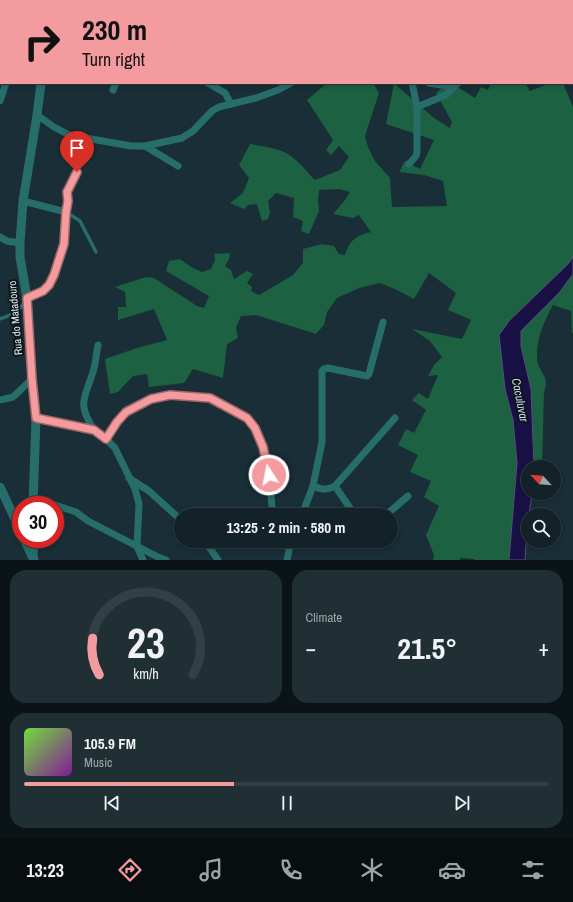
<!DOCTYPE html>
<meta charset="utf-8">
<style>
body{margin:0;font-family:"Archivo Narrow",sans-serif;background:#202f34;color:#f1f3f6;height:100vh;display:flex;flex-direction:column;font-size:15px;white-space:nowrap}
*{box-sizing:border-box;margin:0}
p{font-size:13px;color:#9da4a8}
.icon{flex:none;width:22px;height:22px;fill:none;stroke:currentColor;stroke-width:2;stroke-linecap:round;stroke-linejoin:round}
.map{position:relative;height:560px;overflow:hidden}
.drawer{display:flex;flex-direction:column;gap:10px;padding:10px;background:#0a1316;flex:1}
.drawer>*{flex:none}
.hud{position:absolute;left:0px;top:0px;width:573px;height:84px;box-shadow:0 2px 6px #0003,0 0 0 1px #323f45;background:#f49b9f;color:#111;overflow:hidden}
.needle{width:26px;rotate:296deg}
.fabs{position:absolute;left:521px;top:460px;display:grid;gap:8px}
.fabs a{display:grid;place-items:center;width:40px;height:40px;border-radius:50%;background:#132228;box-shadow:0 2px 6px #0003,0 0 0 1px #323f45;font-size:20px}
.speed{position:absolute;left:12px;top:496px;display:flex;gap:8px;font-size:20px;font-weight:700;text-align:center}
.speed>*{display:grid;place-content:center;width:52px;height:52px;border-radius:50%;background:#132228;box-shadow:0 2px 6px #0003,0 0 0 1px #323f45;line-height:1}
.speed .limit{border:6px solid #d22;background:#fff;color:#111}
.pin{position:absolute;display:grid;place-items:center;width:34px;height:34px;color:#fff;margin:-41px -17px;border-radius:50% 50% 50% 0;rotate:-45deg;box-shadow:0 0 4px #0007}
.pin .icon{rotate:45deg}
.me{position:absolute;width:44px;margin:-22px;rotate:349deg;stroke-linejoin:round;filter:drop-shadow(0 0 3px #0008)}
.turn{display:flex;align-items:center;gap:14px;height:84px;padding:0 16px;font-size:18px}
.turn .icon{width:52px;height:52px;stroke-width:2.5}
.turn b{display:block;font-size:28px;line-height:34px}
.big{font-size:30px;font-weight:700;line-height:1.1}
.drawer .card{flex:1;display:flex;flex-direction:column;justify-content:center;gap:6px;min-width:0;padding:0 14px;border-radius:16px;background:#202f34}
.drawer .dial{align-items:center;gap:0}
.dial svg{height:104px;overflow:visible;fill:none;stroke:#323f45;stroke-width:7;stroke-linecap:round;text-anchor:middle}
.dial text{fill:#f1f3f6;stroke:none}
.song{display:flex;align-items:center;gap:12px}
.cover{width:48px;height:48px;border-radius:6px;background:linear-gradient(135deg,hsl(100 70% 55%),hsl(290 70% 35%))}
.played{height:4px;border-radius:2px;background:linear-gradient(90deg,#f49b9f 40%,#323f45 40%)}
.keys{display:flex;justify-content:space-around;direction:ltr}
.heat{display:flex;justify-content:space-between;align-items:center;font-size:22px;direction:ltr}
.drawer .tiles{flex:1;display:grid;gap:10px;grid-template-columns:1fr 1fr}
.card:last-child{grid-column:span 2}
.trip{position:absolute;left:174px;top:508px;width:224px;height:40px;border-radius:20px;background:#132228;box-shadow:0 2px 6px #0003,0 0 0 1px #323f45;font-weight:700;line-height:40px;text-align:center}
.dock{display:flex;height:64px;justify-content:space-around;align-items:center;background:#080e10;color:#9da4a8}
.dock .icon{width:28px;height:28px}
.dock .active{color:#f49b9f}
.dock b{font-size:18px;color:#f1f3f6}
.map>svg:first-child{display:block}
</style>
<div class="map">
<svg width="573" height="560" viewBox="0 0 573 560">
<rect width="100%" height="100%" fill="#192e36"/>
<g fill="#1b6142">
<path d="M327 83H373L379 93 365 136 368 147 375 161 390 178 392 207 447 206 443 181 424 175 399 172 405 161 420 169 434 140 386 124 394 83 434 118 450 128 452 122 436 93 448 83H451L475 98 481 87 488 90 491 83H525L530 91 550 83H563L573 107V257L568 264 509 321 505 389 513 420 517 463 509 560H475L474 559 460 558V560H433L434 555 426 535 439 506 424 497 431 481 410 472 418 455 398 445 406 429 414 433 426 410 412 400 419 393 428 399 438 375 428 376 434 365 442 357 430 341 412 329 462 339 471 320 448 310 456 293 429 273 414 299 395 289 380 283 359 288 337 298 327 312 324 325 316 334 256 315 241 316 236 328 238 338 227 344 223 378 193 369 184 383 149 387 147 374 133 376 118 392 110 394 105 359 137 348 167 340 154 309 118 320V307H126L125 292 115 287 146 277 154 278 197 306 204 308 209 296 166 271 169 261 180 259 191 267 202 272 211 269 215 260 214 254 230 253 229 259 225 266 231 270 234 279 247 271 253 274 247 283 252 287 251 291 259 295 293 275 303 263V249L322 244 334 246 339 254 345 255C350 240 355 236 371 232L359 215 353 218 333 214 345 200 350 192 339 189 319 190 318 200 319 211 309 234 301 231 303 221 293 217 294 198 276 193 268 201 270 212 268 219 262 221 257 204 248 205 244 209 230 203 243 193 249 178 239 165 250 144C268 147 284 148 297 161 304 167 308 174 315 180L340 170 349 157 339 146 331 155 326 150 333 140 307 100Z"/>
<path d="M573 274V333H572L571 311 553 305C544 322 536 338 537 358 538 373 551 376 544 392L542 467H534L531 389 521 346V331L559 293Z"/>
</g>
<polygon fill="#191045" stroke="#545278" points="573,257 573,274 559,293 521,331 521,346 531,389 534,467 528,467 528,493 532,493 529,515 528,515 525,560 509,560 517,463 513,420 505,389 499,335 509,321 568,264"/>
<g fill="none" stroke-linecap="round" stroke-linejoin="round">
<g stroke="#276e6b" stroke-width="3.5">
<polyline points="66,212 80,221 96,252"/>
<path d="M0 319C10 315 19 312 25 302"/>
</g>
<g stroke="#276e6b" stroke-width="7">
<polyline points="27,1 27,0"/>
<polyline points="284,1 284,0"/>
<polyline points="369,1 369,0"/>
<polyline points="423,1 423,0"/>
<polyline points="208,83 225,93 231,104"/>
<polyline points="429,83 454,87"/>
<polyline points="113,90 116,83"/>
<polyline points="0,101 6,83"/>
<polyline points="417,107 446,95 458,83"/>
<polyline points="37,115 54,127 69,135 131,146 145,146 178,166"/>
<polyline points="145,146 182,138 193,131 212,111 219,107 256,98 278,90 291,83"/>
<polyline points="409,164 416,156 417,152 417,107 412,83"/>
<polyline points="23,201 66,212"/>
<polyline points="0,237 7,241 20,243"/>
<polyline points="27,298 43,291 49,285 54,275 64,244 66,212 68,201 67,192 77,172"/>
<polyline points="0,400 13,397 32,379"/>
<polyline points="36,418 94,430 106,439 115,448 135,489 139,504 137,546 143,560"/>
<path d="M94 430C77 403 84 400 93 372 96 363 96 354 98 345"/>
<polyline points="106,439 117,422 127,412 151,399 170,395 210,398 247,418 255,428 263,447 268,463 272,507 274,515"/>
<polyline points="129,478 149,491 181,520"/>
<path d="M313 486C321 489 326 491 335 486L395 418"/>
<polyline points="335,486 352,511 356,515"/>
<polyline points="33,498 55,505"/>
<polyline points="55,505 76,512 88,521 158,557 166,560"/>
<polyline points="302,515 313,486 322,442 322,371 324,369 328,368 367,376 369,374 383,322"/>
<polyline points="386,515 408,496"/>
<polyline points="205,541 218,560"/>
<polyline points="287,560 291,541"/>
</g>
<g stroke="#276e6b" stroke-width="9">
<polyline points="0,487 21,532"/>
<polyline points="33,505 36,418 32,379 27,298 20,257 20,243 23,201 37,115 41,83"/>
<polyline points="24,539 32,556"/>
<polyline points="34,539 33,557 34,560"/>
</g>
<g stroke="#36908c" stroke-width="10">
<polyline points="90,1 91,0"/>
<polyline points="0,21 1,21"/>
</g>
</g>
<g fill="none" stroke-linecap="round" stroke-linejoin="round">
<defs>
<polyline id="route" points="77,172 67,192 68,201 66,212 64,244 54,275 49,285 43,291 27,298 32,379 36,418 94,430 106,439 117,422 126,412 151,399 170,395 210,398 247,418 255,428 263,447 269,475"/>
</defs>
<use href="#route" stroke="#9f6567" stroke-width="10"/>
<use href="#route" stroke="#f49b9f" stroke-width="7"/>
</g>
<g text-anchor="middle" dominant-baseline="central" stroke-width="4" stroke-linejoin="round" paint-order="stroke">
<g font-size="11" fill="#deebf0" stroke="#0c1518">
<text transform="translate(15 318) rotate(-95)">Rua do Matadouro</text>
</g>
<g font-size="12" font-style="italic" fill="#d1d2f7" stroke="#0c1518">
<text transform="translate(520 400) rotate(79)">Caculuvar</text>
</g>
</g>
</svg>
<div class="fabs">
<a><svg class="needle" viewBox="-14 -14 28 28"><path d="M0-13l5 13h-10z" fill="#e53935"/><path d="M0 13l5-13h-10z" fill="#9da4a8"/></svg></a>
<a><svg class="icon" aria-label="search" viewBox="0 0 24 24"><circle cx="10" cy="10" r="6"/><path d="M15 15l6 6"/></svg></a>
</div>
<div class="speed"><div class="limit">30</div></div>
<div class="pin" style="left:77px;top:172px;background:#d93025"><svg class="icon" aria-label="arrive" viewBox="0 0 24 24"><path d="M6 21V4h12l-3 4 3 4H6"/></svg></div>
<svg class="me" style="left:269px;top:475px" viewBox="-20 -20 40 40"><circle r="17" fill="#f49b9f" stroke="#fff" stroke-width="3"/><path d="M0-11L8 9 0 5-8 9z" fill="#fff"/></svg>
<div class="trip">13:25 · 2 min · 580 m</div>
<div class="hud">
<div class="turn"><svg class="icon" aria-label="right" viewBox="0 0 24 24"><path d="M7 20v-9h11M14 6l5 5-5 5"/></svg><div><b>230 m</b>Turn right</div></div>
</div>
</div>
<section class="drawer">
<div class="tiles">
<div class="card dial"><svg viewBox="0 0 100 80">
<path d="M14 69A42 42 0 1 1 86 69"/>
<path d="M14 69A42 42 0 0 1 9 41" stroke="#f49b9f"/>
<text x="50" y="56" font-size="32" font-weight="700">23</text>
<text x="50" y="72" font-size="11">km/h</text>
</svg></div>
<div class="card"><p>Climate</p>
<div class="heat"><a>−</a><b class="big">21.5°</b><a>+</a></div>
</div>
<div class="card">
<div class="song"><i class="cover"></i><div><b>105.9 FM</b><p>Music</p></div></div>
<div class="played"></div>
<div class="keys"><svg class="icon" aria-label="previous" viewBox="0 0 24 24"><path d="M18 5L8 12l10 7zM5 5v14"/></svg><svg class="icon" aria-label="pause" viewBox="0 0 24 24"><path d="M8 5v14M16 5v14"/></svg><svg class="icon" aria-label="next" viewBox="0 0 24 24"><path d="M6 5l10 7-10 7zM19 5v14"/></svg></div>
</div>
</div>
</section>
<nav class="dock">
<b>13:23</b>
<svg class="icon active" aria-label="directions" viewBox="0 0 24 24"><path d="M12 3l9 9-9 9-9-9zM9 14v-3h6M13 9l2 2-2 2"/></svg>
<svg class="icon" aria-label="music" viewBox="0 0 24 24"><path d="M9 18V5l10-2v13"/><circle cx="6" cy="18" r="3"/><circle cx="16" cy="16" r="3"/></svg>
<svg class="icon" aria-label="phone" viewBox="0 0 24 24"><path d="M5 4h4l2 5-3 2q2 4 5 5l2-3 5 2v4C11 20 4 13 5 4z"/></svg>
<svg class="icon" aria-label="climate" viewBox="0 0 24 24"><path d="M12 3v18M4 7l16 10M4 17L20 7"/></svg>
<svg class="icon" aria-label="car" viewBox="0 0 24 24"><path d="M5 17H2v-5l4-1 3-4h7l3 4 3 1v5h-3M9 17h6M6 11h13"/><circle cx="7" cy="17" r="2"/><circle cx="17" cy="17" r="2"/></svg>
<svg class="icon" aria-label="filters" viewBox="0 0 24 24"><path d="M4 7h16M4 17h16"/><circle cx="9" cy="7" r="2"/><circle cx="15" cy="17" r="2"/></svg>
</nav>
